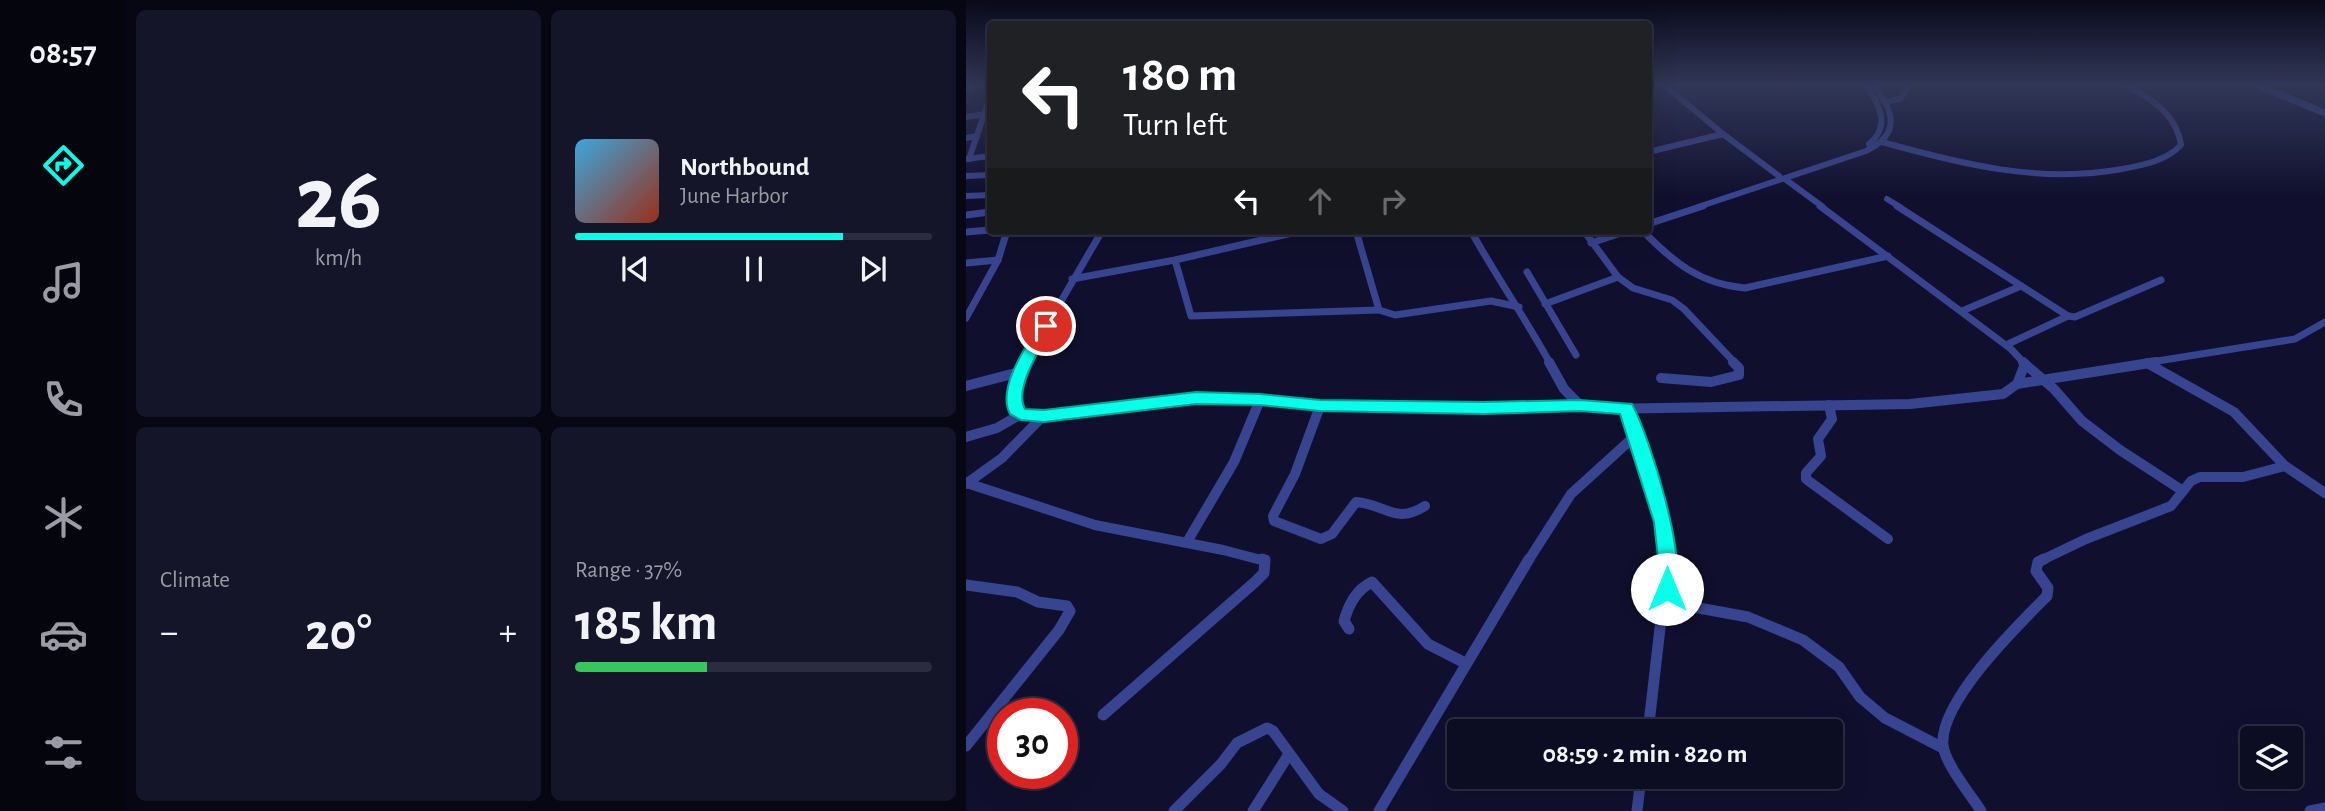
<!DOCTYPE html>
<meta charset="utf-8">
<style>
body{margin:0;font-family:"Alegreya Sans",sans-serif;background:#15152a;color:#f1f3f6;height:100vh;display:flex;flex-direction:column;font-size:26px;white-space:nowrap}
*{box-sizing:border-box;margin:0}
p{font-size:23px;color:#9a9ba5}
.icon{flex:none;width:38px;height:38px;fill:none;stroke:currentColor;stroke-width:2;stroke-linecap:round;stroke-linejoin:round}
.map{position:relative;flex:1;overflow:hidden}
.panel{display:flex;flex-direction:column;gap:10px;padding:10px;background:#070713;width:840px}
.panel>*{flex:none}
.guide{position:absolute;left:21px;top:21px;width:665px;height:214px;border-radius:7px;box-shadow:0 7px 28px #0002,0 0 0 2px #2c2c40;background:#202124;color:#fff;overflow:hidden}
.tools{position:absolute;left:1274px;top:726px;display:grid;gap:14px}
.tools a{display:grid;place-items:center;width:63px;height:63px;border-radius:7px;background:#0c0c22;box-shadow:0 7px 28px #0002,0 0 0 2px #2c2c40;font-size:35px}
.speed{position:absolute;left:21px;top:698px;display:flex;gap:14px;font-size:35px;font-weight:700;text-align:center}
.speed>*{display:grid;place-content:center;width:91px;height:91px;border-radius:50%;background:#0c0c22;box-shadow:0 7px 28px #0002,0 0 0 2px #2c2c40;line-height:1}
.speed .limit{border:10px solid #d22;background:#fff;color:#111}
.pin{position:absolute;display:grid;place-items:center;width:60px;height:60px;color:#fff;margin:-30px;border:4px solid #fff;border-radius:50%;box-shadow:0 2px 7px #0007}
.me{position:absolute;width:77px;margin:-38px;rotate:0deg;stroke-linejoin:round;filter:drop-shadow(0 0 5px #0008)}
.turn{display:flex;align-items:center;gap:24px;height:147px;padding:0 21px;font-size:32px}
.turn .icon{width:91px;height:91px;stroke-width:2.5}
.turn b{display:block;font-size:49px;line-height:60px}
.lanes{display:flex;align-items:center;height:66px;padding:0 21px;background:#0003;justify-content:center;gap:35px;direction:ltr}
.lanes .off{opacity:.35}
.big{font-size:52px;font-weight:700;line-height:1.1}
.panel .card{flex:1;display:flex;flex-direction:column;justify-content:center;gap:10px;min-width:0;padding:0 24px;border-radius:10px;background:#15152a}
.panel .dial{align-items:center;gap:0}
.dial b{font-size:91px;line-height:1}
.song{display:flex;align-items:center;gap:21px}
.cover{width:84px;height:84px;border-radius:10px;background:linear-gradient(135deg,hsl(200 70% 55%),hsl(10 70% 35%))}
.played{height:7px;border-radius:4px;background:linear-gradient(90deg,#08ffea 75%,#2c2c40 75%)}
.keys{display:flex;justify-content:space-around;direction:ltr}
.heat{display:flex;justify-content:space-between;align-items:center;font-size:38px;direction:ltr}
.charge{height:10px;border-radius:5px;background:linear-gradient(90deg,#34c759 37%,#2c2c40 0)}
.panel .tiles{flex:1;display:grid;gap:10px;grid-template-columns:repeat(2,1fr)}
.trip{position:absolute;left:481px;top:719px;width:396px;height:70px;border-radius:7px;background:#0c0c22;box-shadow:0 7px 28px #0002,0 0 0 2px #2c2c40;font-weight:700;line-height:70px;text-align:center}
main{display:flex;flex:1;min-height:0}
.dock{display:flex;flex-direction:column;width:126px;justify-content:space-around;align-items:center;background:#05050e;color:#9a9ba5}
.dock .icon{width:49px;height:49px}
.dock .active{color:#08ffea}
.dock b{font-size:32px;color:#f1f3f6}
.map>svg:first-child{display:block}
</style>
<main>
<nav class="dock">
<b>08:57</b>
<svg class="icon active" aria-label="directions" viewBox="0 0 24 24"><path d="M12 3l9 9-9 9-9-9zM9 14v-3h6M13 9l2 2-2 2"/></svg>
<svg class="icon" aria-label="music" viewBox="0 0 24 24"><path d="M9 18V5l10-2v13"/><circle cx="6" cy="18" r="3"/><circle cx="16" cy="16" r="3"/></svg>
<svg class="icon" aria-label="phone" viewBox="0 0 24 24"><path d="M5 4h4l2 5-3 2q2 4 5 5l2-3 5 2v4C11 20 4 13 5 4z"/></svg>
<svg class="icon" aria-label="climate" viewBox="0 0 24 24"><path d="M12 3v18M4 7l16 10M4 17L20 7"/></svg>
<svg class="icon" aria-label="car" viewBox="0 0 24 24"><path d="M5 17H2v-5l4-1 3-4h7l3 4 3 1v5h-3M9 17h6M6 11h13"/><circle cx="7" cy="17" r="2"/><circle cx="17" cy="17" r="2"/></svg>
<svg class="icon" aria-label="filters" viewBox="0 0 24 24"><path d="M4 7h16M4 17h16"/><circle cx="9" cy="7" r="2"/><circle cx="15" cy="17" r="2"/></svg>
</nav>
<section class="panel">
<div class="tiles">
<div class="card dial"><b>26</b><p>km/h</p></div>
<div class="card">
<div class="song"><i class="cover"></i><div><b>Northbound</b><p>June Harbor</p></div></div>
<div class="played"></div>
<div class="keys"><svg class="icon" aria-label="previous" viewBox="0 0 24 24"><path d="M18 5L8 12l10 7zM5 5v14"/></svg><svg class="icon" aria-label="pause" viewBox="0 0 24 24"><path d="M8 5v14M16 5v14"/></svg><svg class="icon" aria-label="next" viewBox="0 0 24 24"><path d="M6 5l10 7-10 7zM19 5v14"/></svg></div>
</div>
<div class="card"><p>Climate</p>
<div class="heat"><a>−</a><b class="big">20°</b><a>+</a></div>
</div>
<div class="card"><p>Range · 37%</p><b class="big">185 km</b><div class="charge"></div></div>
</div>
</section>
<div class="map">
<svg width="1359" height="811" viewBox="0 0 1359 811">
<rect width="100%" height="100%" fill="#10102e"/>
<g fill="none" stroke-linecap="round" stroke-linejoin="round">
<g stroke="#374490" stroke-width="6">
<polyline points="697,84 757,134"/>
<path d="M898 84C914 103 925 126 903 144"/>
<polyline points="0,87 20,84"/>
<polyline points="918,102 934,99 945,84"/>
<polyline points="0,117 19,114"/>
<polyline points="0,138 11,136"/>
<path d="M916 142C995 164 1074 184 1156 169 1177 165 1200 161 1215 145 1210 113 1184 98 1158 84"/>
<polyline points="682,152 757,134 813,176"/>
<polyline points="0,159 24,156"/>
<polyline points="3,159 24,97"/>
<polyline points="0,176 24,175"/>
<polyline points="819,179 857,207"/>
<polyline points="0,196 24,195"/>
<polyline points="921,199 934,207"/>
<path d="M732 207 900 151C935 134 929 111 906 84"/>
</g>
<g stroke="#374490" stroke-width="7">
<polyline points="854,206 1045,349 1058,363"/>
<polyline points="931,206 1102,316 1109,317 1195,280"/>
<polyline points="0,215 24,212"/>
<polyline points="682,224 737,206"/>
<polyline points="390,231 413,310 429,315 525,301 553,307"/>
<path d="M505 231C530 276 559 318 584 363"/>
<polyline points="618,231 652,277 667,288 706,300 718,309 769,363"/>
<path d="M677 231C707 262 734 284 779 288L922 256"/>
<polyline points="0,232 24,230"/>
<polyline points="625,243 661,231"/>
<polyline points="209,260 225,316 413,310"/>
<polyline points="0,263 32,260"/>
<polyline points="561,272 610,355"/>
<polyline points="106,279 209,260 335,231"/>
<polyline points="579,304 652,277"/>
<polyline points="996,311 1055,286"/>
<polyline points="0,318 32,260 41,231"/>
<polyline points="1040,345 1102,316"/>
<polyline points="59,363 136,231"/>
<polyline points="1179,363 1329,339 1359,322"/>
</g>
<g stroke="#374490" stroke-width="10">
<polyline points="583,362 598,389 614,405 637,409 944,404 1037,394 1051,384 1059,364 1057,362"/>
<polyline points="1181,363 1268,412 1319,466 1359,493"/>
<polyline points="1059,364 1088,389 1116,421 1154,450 1217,491"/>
<polyline points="54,372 47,402 49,410 63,416 170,407 230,398 294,400 354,406 517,408 614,405"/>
<polyline points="695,378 745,382 773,375 773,368 767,362"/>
<polyline points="1051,384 1190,362"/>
<polyline points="0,386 54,372 60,362"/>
<polyline points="863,405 866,419 852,439 855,456 840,473 840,479 922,539"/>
<path d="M354 406 329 474 307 516 308 521 355 539 366 534 390 502C420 504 429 525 459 506"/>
<polyline points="661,408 697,522 702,561"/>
<polyline points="0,437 31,428 55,414"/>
<polyline points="1,483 129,525 257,550 299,561"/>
<polyline points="0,484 36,458 77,416"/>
<polyline points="221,542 268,462 294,400"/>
<polyline points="562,561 605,494 670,435"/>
<polyline points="1074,561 1120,539 1205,506 1225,481 1234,477 1277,477 1319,466"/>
</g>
<g stroke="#374490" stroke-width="11">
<polyline points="0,585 51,592 72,602 101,606 104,611 93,630 0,746"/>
<polyline points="700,602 782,617 837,640 873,667 894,697 919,718 977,748"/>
<path d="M383 629 378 621C383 604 390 590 406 582L462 644 499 663"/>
<polyline points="137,715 289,582 298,573 299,560 296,559"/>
<polyline points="682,732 702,559"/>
<polyline points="208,811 255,764 271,743 301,728 307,731 353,794 377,811"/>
<polyline points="287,811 323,754"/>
<polyline points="413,811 563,559"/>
<polyline points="671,811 675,777"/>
<path d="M1015 811C1005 795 979 764 977 745 973 702 1052 625 1081 596L1082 588 1070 571 1072 562 1078 559"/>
<polyline points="1344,811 1359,808"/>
</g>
<polyline stroke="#374490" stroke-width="7" points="1289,84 1359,113"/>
</g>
<linearGradient id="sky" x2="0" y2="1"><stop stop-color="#090919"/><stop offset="0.43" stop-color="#313757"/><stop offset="1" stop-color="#313757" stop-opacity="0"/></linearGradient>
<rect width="1359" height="197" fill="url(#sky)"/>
<path fill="#08ffea" stroke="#05a698" stroke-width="2" d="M80 321 87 326C77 344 47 388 59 409L78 410 230 392 294 394 354 400 517 402 614 400 666 404C684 437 723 563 708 595L701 598 694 595 692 589 693 567 688 522 654 414 614 411 517 414 354 411 294 405 230 404 78 422 55 420 44 414C30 388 61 345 75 322Z"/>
</svg>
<div class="tools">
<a><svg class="icon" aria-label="layers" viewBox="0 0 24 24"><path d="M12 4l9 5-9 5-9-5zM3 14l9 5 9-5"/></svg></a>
</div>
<div class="speed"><div class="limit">30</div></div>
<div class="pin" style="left:80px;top:326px;background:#d93025"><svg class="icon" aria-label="arrive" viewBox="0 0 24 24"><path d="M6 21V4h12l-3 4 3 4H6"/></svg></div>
<svg class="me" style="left:701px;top:589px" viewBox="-20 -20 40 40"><circle r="19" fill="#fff"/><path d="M0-13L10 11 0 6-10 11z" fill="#08ffea"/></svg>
<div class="trip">08:59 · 2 min · 820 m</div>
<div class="guide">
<div class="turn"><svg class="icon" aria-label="left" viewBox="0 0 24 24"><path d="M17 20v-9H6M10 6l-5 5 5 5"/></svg><div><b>180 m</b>Turn left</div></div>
<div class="lanes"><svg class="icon" aria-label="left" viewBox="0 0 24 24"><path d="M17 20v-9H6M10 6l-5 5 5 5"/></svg><svg class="icon off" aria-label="ahead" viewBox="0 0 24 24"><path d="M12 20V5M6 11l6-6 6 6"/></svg><svg class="icon off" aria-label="right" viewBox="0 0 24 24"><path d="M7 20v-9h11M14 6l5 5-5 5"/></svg></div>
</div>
</div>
</main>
